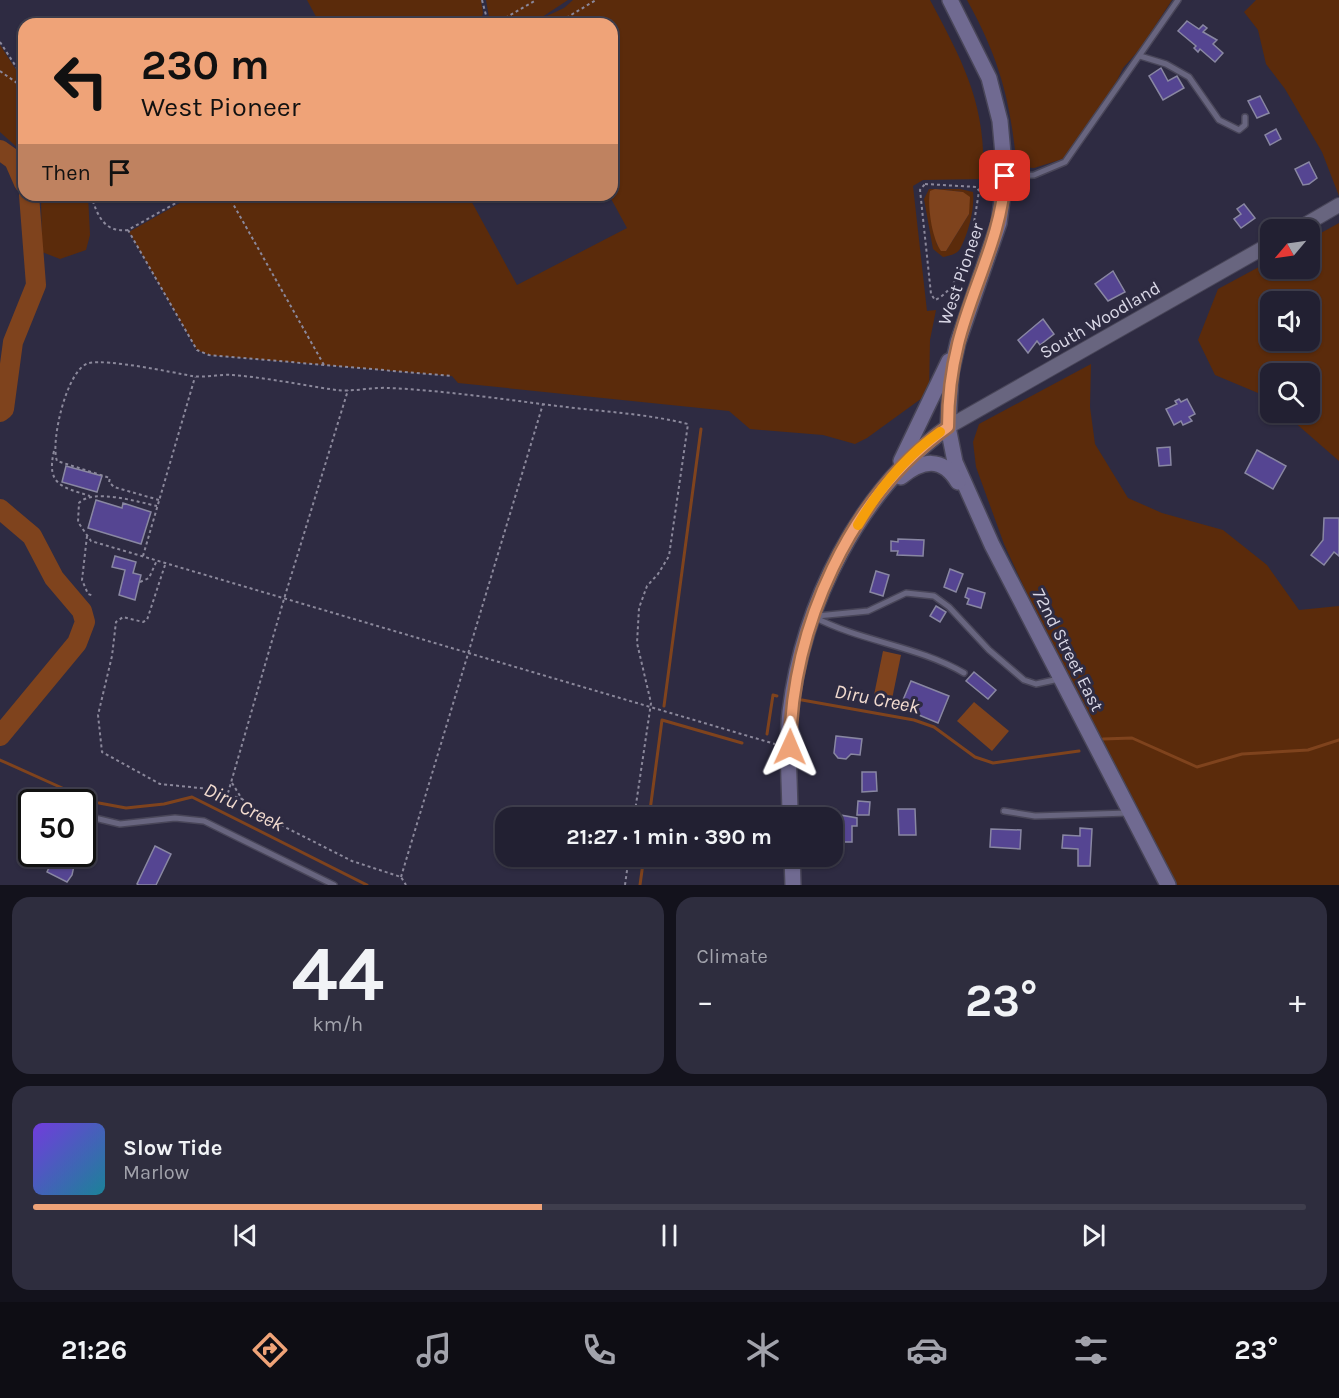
<!DOCTYPE html>
<meta charset="utf-8">
<style>
body{margin:0;font-family:Karla,sans-serif;background:#2e2d3e;color:#f1f3f6;height:100vh;display:flex;flex-direction:column;font-size:22px;white-space:nowrap}
*{box-sizing:border-box;margin:0}
p{font-size:20px;color:#a2a3ac}
.icon{flex:none;width:33px;height:33px;fill:none;stroke:currentColor;stroke-width:2;stroke-linecap:round;stroke-linejoin:round}
.map{position:relative;height:885px;overflow:hidden}
.drawer{display:flex;flex-direction:column;gap:12px;padding:12px;background:#13121c;flex:1}
.drawer>*{flex:none}
.banner{position:absolute;left:18px;top:18px;width:600px;height:183px;border-radius:18px;box-shadow:0 2px 4px #0004,0 0 0 2px #3f3e4d;background:#efa378;color:#111;overflow:hidden}
.needle{width:39px;rotate:241deg}
.fabs{position:absolute;left:1260px;top:219px;display:grid;gap:12px}
.fabs a{display:grid;place-items:center;width:60px;height:60px;border-radius:12px;background:#222032;box-shadow:0 2px 4px #0004,0 0 0 2px #3f3e4d;font-size:30px}
.speed{position:absolute;left:18px;top:789px;display:flex;gap:12px;font-size:30px;font-weight:700;text-align:center}
.speed>*{display:grid;place-content:center;width:78px;height:78px;border-radius:50%;background:#222032;box-shadow:0 2px 4px #0004,0 0 0 2px #3f3e4d;line-height:1}
.speed .limit{border:3px solid #111;border-radius:9px;background:#fff;color:#111}
.pin{position:absolute;display:grid;place-items:center;width:51px;height:51px;color:#fff;margin:-26px;border-radius:12px;box-shadow:0 3px 9px #0006}
.me{position:absolute;width:66px;margin:-33px;rotate:1deg;stroke-linejoin:round;filter:drop-shadow(0 0 4px #0008)}
.turn{display:flex;align-items:center;gap:21px;height:126px;padding:0 24px;font-size:27px}
.turn .icon{width:78px;height:78px;stroke-width:2.5}
.turn b{display:block;font-size:42px;line-height:51px}
.then{display:flex;align-items:center;height:57px;padding:0 24px;background:#0003;gap:12px;font-size:22px}
.big{font-size:45px;font-weight:700;line-height:1.1}
.drawer .widget{flex:1;display:flex;flex-direction:column;justify-content:center;gap:9px;min-width:0;padding:0 21px;border-radius:18px;background:#2e2d3e}
.drawer .dial{align-items:center;gap:0}
.dial b{font-size:78px;line-height:1}
.song{display:flex;align-items:center;gap:18px}
.cover{width:72px;height:72px;border-radius:9px;background:linear-gradient(135deg,hsl(260 70% 55%),hsl(190 70% 35%))}
.played{height:6px;border-radius:3px;background:linear-gradient(90deg,#efa378 40%,#3f3e4d 40%)}
.keys{display:flex;justify-content:space-around;direction:ltr}
.heat{display:flex;justify-content:space-between;align-items:center;font-size:33px;direction:ltr}
.drawer .tiles{flex:1;display:grid;gap:12px;grid-template-columns:1fr 1fr}
.widget:last-child{grid-column:span 2}
.trip{position:absolute;left:495px;top:807px;width:348px;height:60px;border-radius:18px;background:#222032;box-shadow:0 2px 4px #0004,0 0 0 2px #3f3e4d;font-weight:700;line-height:60px;text-align:center}
.tabs{display:flex;height:96px;justify-content:space-around;align-items:center;background:#0e0d14;color:#a2a3ac}
.tabs .icon{width:42px;height:42px}
.tabs .current{color:#efa378}
.tabs b{font-size:27px;color:#f1f3f6}
.map>svg:first-child{display:block}
</style>
<div class="map">
<svg width="1339" height="885" viewBox="0 0 1339 885">
<rect width="100%" height="100%" fill="#2e2b42"/>
<g fill="#5b2b0b" fill-rule="evenodd">
<polygon points="307,0 481,0 483,13 480,24 320,24"/>
<path d="M486 0H568L536 21 564 8 573 0H930C963 62 987 105 983 179L923 180 913 186 927 311 936 310 930 340 929 393 867 438 855 444 823 435 750 429 729 411 458 383 452 376 209 355 197 350 129 232 194 195H468L517 285 627 228 609 195H612V24H486L489 17Z"/>
<path d="M967 0H1172L1140 49 1123 68 1111 93 1066 158 1034 168 1017 167C1010 99 1000 60 967 0Z"/>
<polygon points="1256,0 1339,0 1339,196 1322,152 1285,89 1266,64 1258,30 1244,12"/>
<polygon points="0,45 24,82 24,159 19,149 0,132"/>
<path d="M929 189H960L973 192C975 209 968 234 960 249 957 254 949 256 943 257L933 249 924 199ZM935 189 963 192 969 214 946 251 937 245 929 197Z"/>
<polygon points="41,195 88,195 90,235 86,250 60,259 42,252"/>
<path d="M1339 223V461L1284 413 1310 412V374H1270V398L1215 375 1198 340 1218 289 1270 261V268H1310V239ZM1270 302H1310V340H1270Z"/>
<polygon points="1091,364 1090,407 1095,444 1128,498 1162,513 1223,530 1267,565 1299,610 1339,606 1339,885 1177,885 1048,639 1004,544 976,467 973,442 979,424"/>
</g>
<g fill="#7f431d">
<path d="M935 189 963 192 970 197 969 214 946 251H941C932 239 927 205 930 191Z"/>
<polygon points="883,651 901,655 892,699 874,695"/>
<polygon points="974,702 1009,731 992,751 957,721"/>
</g>
<g fill="none" stroke-linecap="round" stroke-linejoin="round">
<g stroke="#7f431d" stroke-width="3">
<polyline points="802,700 914,720 934,727 975,757 993,763 1079,751"/>
<polyline points="664,706 701,429"/>
<polyline points="767,734 773,695 777,696"/>
<polyline points="1103,739 1132,738 1197,767 1242,754 1308,750 1339,740"/>
<polyline points="0,760 71,792"/>
<polyline points="99,803 126,808 164,804 192,797 367,885"/>
<polyline points="649,818 662,720 742,743"/>
<polyline points="640,885 644,856"/>
</g>
<g stroke="#7f431d" stroke-width="20">
<polyline points="0,150 14,160 24,183"/>
<polyline points="0,412 4,409 13,342 36,285 29,195"/>
<polyline points="0,509 32,536 54,578 82,611 85,622 77,643 0,736"/>
</g>
</g>
<g fill="#554592" stroke="#8987a2" stroke-width="1.5">
<polygon points="1187,21 1199,29 1203,25 1207,28 1203,32 1217,40 1213,44 1223,53 1215,62 1200,49 1198,52 1194,48 1196,46 1178,31"/>
<polygon points="1161,68 1168,81 1177,76 1184,88 1163,100 1149,76"/>
<polygon points="1260,96 1269,113 1257,118 1248,101"/>
<polygon points="1276,129 1281,139 1270,145 1265,135"/>
<polygon points="1309,162 1317,178 1309,184 1303,185 1295,169"/>
<polygon points="1244,204 1255,218 1241,228 1234,219 1241,214 1237,209"/>
<polygon points="1113,271 1125,292 1108,301 1095,284"/>
<polygon points="1043,319 1054,334 1040,345 1037,341 1028,353 1018,340"/>
<polygon points="1179,399 1181,402 1187,399 1195,414 1189,417 1192,421 1183,425 1181,421 1174,425 1166,409 1177,404 1175,401"/>
<polygon points="1170,447 1171,465 1159,466 1157,448"/>
<polygon points="1257,450 1286,466 1273,489 1245,473"/>
<polygon points="66,466 102,476 97,492 62,482"/>
<polygon points="96,500 122,508 123,503 151,512 141,544 88,528"/>
<polygon points="1324,518 1339,518 1339,556 1334,552 1324,565 1311,555 1323,540"/>
<polygon points="898,539 924,540 923,556 897,555 898,551 891,551 891,541 898,542"/>
<polygon points="115,556 136,562 133,573 141,575 135,600 119,595 125,570 112,567"/>
<polygon points="950,569 963,574 956,592 944,587"/>
<polygon points="876,571 889,575 883,596 870,592"/>
<polygon points="968,588 985,593 981,608 967,604 969,599 965,597"/>
<polygon points="936,606 946,612 940,622 930,616"/>
<polygon points="974,672 996,690 988,699 966,681"/>
<polygon points="911,681 949,696 938,723 900,707"/>
<polygon points="836,736 862,739 860,755 851,754 846,759 838,758 834,753"/>
<polygon points="862,772 876,772 877,791 862,792"/>
<polygon points="858,801 870,802 869,815 857,815"/>
<polygon points="898,809 915,809 916,835 899,835"/>
<polygon points="835,814 857,818 857,826 852,826 852,842 836,842"/>
<polygon points="1080,828 1092,829 1090,866 1078,866 1078,849 1062,848 1063,835 1080,836"/>
<polygon points="991,829 1021,830 1020,849 990,847"/>
<polygon points="155,846 171,854 156,885 139,885 137,884"/>
<polygon points="54,857 74,866 72,875 67,882 47,872"/>
</g>
<g fill="none" stroke-linecap="round" stroke-linejoin="round">
<defs>
<g id="service">
<polyline points="1140,56 1166,64 1189,77 1219,120 1239,130 1245,125 1245,117"/>
<polyline points="1007,176 1034,175 1065,162 1178,0"/>
<polyline points="817,616 868,611 906,593 934,596 949,607 989,650 1024,680 1036,684 1059,679"/>
<path d="M814 617C862 642 918 646 964 673"/>
<polyline points="1004,811 1035,816 1128,813"/>
<polyline points="82,815 120,824 175,818 204,821 334,885"/>
</g>
<g id="tertiary">
<polyline points="1296,230 1339,205"/>
<polyline points="948,427 1270,244"/>
</g>
<g id="secondary">
<polyline points="950,0 989,78 1000,121 1005,176 999,223 958,342 951,373 948,427 955,462 992,545 1168,885"/>
<polyline points="901,461 949,361"/>
<path d="M901 477C922 460 942 456 958 482"/>
<path d="M790 818C790 783 786 746 790 712 803 604 859 491 948 427"/>
<polyline points="792,856 793,885"/>
</g>
</defs>
<use href="#service" stroke="#494659" stroke-width="8"/>
<use href="#tertiary" stroke="#494659" stroke-width="16"/>
<use href="#secondary" stroke="#494659" stroke-width="18"/>
<g stroke="#8b889b" stroke-width="2" stroke-dasharray="3 3" stroke-linecap="butt">
<polyline points="482,0 487,19 484,24"/>
<polyline points="495,24 536,0"/>
<polyline points="556,24 596,0"/>
<polyline points="0,42 24,79"/>
<polyline points="0,71 24,88"/>
<path d="M925 184 977 187 979 191C974 222 967 286 935 300L931 294 920 190Z"/>
<path d="M91 195C97 215 104 233 128 230L190 195"/>
<polyline points="228,195 324,365"/>
<polyline points="128,230 197,350 209,355 452,376"/>
<path d="M54 451C46 485 62 487 90 496"/>
<path d="M159 500 114 487 109 482 110 478 57 461C50 442 67 368 89 363 108 359 171 372 192 376 203 378 220 374 233 375 268 378 302 385 336 390 352 392 373 387 390 388 449 391 508 400 566 407 607 412 648 414 688 424L669 556 658 574 647 586 639 608 637 643 651 703 634 818"/>
<path d="M157 506C138 502 93 488 79 503L78 522 91 541 775 744"/>
<polyline points="87,536 82,580 88,594 94,596"/>
<polyline points="143,556 195,377"/>
<polyline points="165,565 147,620 143,622 123,617 116,622 112,656 98,715 102,752 160,784 210,789 242,799"/>
<polyline points="140,582 149,578 157,560"/>
<polyline points="232,783 242,799 263,816 352,861 401,877 406,885"/>
<polyline points="228,793 284,599 348,390"/>
<polyline points="401,877 543,404"/>
<polyline points="625,885 629,856"/>
</g>
<use href="#service" stroke="#68657f" stroke-width="5"/>
<use href="#tertiary" stroke="#68657f" stroke-width="14"/>
<use href="#secondary" stroke="#706a91" stroke-width="15"/>
</g>
<g fill="none" stroke-linecap="round" stroke-linejoin="round">
<defs>
<path id="route" d="M790 747C792 627 849 497 948 427 948 399 951 372 958 344 972 287 1002 236 1005 176"/>
</defs>
<use href="#route" stroke="#9b6a4e" stroke-width="15"/>
<use href="#route" stroke="#efa378" stroke-width="10"/>
<path stroke="#f59e0b" stroke-width="10" d="M858 525C879 489 906 456 940 432"/>
</g>
<g text-anchor="middle" dominant-baseline="central" stroke-width="6" stroke-linejoin="round" paint-order="stroke">
<g font-size="18" fill="#d9d7e6" stroke="#2e2b42">
<text transform="translate(961 274) rotate(-71)">West Pioneer</text>
<text transform="translate(1100 320) rotate(-30)">South Woodland</text>
<text transform="translate(1068 650) rotate(63)">72nd Street East</text>
</g>
<g font-size="20" font-style="italic" fill="#f2dbcf" stroke="#2e2b42">
<text transform="translate(877 699) rotate(11)">Diru Creek</text>
<text transform="translate(244 807) rotate(26)">Diru Creek</text>
</g>
</g>
</svg>
<div class="fabs">
<a><svg class="needle" viewBox="-14 -14 28 28"><path d="M0-13l5 13h-10z" fill="#e53935"/><path d="M0 13l5-13h-10z" fill="#a2a3ac"/></svg></a>
<a><svg class="icon" aria-label="sound" viewBox="0 0 24 24"><path d="M4 9h4l5-4v14l-5-4H4zM17 9q2 3 0 6"/></svg></a>
<a><svg class="icon" aria-label="search" viewBox="0 0 24 24"><circle cx="10" cy="10" r="6"/><path d="M15 15l6 6"/></svg></a>
</div>
<div class="speed"><div class="limit">50</div></div>
<div class="pin" style="left:1005px;top:176px;background:#d93025"><svg class="icon" aria-label="arrive" viewBox="0 0 24 24"><path d="M6 21V4h12l-3 4 3 4H6"/></svg></div>
<svg class="me" style="left:790px;top:747px" viewBox="-20 -20 40 40"><path d="M0-17L14 15 0 8-14 15z" fill="#efa378" stroke="#fff" stroke-width="4"/></svg>
<div class="trip">21:27 · 1 min · 390 m</div>
<div class="banner">
<div class="turn"><svg class="icon" aria-label="left" viewBox="0 0 24 24"><path d="M17 20v-9H6M10 6l-5 5 5 5"/></svg><div><b>230 m</b>West Pioneer</div></div>
<div class="then">Then<svg class="icon" aria-label="arrive" viewBox="0 0 24 24"><path d="M6 21V4h12l-3 4 3 4H6"/></svg></div>
</div>
</div>
<section class="drawer">
<div class="tiles">
<div class="widget dial"><b>44</b><p>km/h</p></div>
<div class="widget"><p>Climate</p>
<div class="heat"><a>−</a><b class="big">23°</b><a>+</a></div>
</div>
<div class="widget">
<div class="song"><i class="cover"></i><div><b>Slow Tide</b><p>Marlow</p></div></div>
<div class="played"></div>
<div class="keys"><svg class="icon" aria-label="previous" viewBox="0 0 24 24"><path d="M18 5L8 12l10 7zM5 5v14"/></svg><svg class="icon" aria-label="pause" viewBox="0 0 24 24"><path d="M8 5v14M16 5v14"/></svg><svg class="icon" aria-label="next" viewBox="0 0 24 24"><path d="M6 5l10 7-10 7zM19 5v14"/></svg></div>
</div>
</div>
</section>
<nav class="tabs">
<b>21:26</b>
<svg class="icon current" aria-label="directions" viewBox="0 0 24 24"><path d="M12 3l9 9-9 9-9-9zM9 14v-3h6M13 9l2 2-2 2"/></svg>
<svg class="icon" aria-label="music" viewBox="0 0 24 24"><path d="M9 18V5l10-2v13"/><circle cx="6" cy="18" r="3"/><circle cx="16" cy="16" r="3"/></svg>
<svg class="icon" aria-label="phone" viewBox="0 0 24 24"><path d="M5 4h4l2 5-3 2q2 4 5 5l2-3 5 2v4C11 20 4 13 5 4z"/></svg>
<svg class="icon" aria-label="climate" viewBox="0 0 24 24"><path d="M12 3v18M4 7l16 10M4 17L20 7"/></svg>
<svg class="icon" aria-label="car" viewBox="0 0 24 24"><path d="M5 17H2v-5l4-1 3-4h7l3 4 3 1v5h-3M9 17h6M6 11h13"/><circle cx="7" cy="17" r="2"/><circle cx="17" cy="17" r="2"/></svg>
<svg class="icon" aria-label="filters" viewBox="0 0 24 24"><path d="M4 7h16M4 17h16"/><circle cx="9" cy="7" r="2"/><circle cx="15" cy="17" r="2"/></svg>
<b>23°</b>
</nav>
